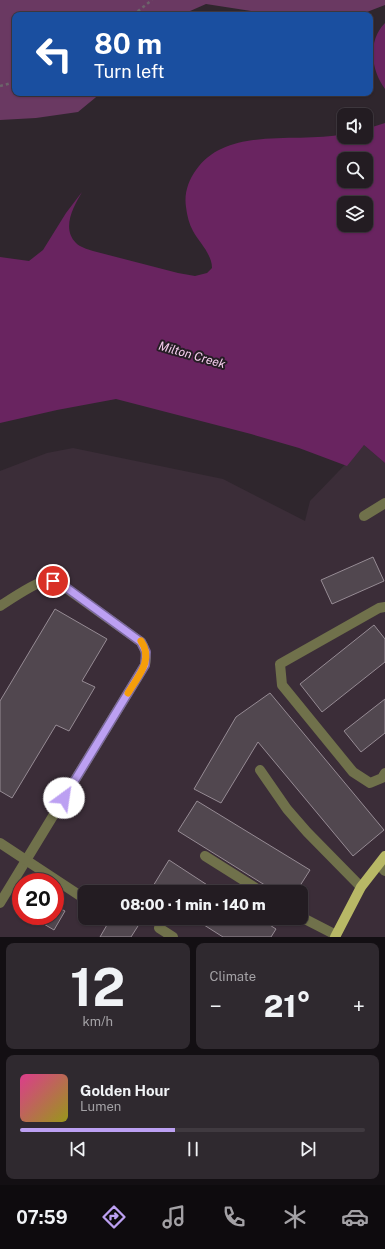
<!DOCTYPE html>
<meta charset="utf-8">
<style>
body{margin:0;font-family:"Public Sans",sans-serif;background:#2f292f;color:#f1f3f6;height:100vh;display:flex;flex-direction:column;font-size:15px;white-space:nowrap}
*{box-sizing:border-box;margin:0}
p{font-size:13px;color:#a3a1a5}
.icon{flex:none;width:22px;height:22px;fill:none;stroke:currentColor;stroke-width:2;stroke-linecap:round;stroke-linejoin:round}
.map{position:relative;height:937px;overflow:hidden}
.panel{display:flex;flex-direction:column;gap:6px;padding:6px;background:#130f13;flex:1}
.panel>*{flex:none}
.guide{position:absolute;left:12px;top:12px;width:361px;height:84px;border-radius:8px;box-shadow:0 1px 3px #0004,0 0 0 1px #403a40;background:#1a4fa0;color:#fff;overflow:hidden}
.tools{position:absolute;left:337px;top:108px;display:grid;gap:8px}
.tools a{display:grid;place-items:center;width:36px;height:36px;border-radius:8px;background:#231c22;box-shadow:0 1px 3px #0004,0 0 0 1px #403a40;font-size:20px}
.speed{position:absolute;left:12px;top:873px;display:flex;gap:8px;font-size:20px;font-weight:700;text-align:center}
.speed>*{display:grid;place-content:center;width:52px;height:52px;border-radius:50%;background:#231c22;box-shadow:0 1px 3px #0004,0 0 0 1px #403a40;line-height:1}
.speed .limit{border:6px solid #d22;background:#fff;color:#111}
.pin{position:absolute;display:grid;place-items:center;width:34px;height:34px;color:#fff;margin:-17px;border:2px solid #fff;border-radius:50%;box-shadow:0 1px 4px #0007}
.me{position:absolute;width:44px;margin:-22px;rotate:31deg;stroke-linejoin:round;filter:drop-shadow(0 0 3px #0008)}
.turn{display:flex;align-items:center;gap:14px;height:84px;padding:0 16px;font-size:18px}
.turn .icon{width:52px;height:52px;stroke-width:2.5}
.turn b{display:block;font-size:28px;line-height:34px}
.big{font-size:30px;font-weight:800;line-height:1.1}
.panel .tile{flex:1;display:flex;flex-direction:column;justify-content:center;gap:6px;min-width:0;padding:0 14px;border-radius:8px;background:#2f292f}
.panel .dial{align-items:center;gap:0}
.dial b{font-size:52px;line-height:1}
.song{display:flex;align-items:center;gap:12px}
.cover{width:48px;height:48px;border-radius:6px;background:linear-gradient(135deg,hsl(330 70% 55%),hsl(60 70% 35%))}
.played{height:4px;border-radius:2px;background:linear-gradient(90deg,#bca0f2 45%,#403a40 45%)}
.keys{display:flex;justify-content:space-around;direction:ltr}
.heat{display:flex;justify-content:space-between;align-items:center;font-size:22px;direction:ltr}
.panel .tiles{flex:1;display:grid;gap:6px;grid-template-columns:1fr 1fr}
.tile:last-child{grid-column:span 2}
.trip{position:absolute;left:78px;top:885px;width:230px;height:40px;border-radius:8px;background:#231c22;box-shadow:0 1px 3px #0004,0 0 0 1px #403a40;font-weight:800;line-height:40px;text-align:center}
.tab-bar{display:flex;height:64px;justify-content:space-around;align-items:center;background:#0e0b0e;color:#a3a1a5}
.tab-bar .icon{width:28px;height:28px}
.tab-bar .current{color:#bca0f2}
.tab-bar b{font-size:18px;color:#f1f3f6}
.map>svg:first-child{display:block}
</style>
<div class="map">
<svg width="385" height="937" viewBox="0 0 385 937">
<rect width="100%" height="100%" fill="#2f262d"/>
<path fill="#3b2d38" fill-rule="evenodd" d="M364 445 385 463V937H0V471L47 453 73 448 223 479 305 521 310 501ZM21 882H55V916H21ZM85 892H301V918H85Z"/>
<polygon fill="#6a3962" points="0,0 385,0 385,5 359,15 276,15 206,4 181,15 15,15 15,93 101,93 78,112 36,118 0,120"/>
<g fill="#692460" fill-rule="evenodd">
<path d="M385 23V89C371 70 367 41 385 23Z"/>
<path d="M385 123V463L364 445 347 466 299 448 251 434 116 399 57 410 0 423V257L29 261 43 250 66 213 82 192C74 206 61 228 76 243 80 247 87 249 93 251L178 273 195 276 207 273 212 268C212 254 199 242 193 231 189 224 187 215 186 207 184 194 188 181 196 170 227 125 298 144 344 134V137H366V129ZM344 159H366V181H344ZM344 203H366V225H344Z"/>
</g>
<g fill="#51474f" stroke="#968b94">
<polygon points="373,557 384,581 332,604 321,580"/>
<polygon points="55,609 107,639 82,681 95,687 69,731 56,725 12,798 0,791 0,701"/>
<polygon points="374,625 385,639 385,662 322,712 300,684"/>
<polygon points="270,693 384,830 353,856 258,742 221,803 194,789 236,717"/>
<polygon points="385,699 385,733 361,752 344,731"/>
<polygon points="197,801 310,870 296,892 276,892 178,831"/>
<polygon points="169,860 218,892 152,892 150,891"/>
<polygon points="55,906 65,911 54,930 32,917 32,916 55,916"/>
<polygon points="111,918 143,918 131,937 100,937"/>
<polygon points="193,918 259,918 276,929 271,937 223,937"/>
</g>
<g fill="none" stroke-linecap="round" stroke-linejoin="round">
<g stroke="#6c646a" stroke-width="2.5" stroke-dasharray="3 3" stroke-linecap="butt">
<polyline points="133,15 152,0"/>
<polyline points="0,86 15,82"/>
</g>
<g stroke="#70714b" stroke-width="10">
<polyline points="364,516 385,503"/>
<path d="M0 606C11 599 33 584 44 581 49 580 55 581 59 583L141 642C146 650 147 656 145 665L0 903"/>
<polyline points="385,607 379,608 280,664 282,685 353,772 370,783 382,778 385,773"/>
<polyline points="260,770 287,809 307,832 361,887"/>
<polyline points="0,843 85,899"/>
<polyline points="205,856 262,892"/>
<polyline points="379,865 385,871"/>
<polyline points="301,917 336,935"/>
<polyline points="159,928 173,937"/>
</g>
<polyline stroke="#b8b866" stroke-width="10" points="335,937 361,887 385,856"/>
</g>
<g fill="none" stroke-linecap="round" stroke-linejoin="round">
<defs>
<polyline id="route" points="53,581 60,583 141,642 146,652 145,665 64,798"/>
</defs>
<use href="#route" stroke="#7a689d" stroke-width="10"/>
<use href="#route" stroke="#bca0f2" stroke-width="7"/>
<path stroke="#f59e0b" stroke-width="7" d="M128 693C138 676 154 660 141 641"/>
</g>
<g text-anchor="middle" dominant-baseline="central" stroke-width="4" stroke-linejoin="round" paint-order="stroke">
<g font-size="12" font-style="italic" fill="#f6ceee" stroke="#251d24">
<text transform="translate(192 355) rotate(16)">Milton Creek</text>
</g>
</g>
</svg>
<div class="tools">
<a><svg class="icon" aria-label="sound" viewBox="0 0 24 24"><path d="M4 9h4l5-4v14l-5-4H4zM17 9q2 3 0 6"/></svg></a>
<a><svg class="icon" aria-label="search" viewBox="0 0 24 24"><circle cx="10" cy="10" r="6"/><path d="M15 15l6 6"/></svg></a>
<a><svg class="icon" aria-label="layers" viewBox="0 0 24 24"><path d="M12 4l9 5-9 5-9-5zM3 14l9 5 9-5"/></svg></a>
</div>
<div class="speed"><div class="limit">20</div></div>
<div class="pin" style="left:53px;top:581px;background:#d93025"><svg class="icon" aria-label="arrive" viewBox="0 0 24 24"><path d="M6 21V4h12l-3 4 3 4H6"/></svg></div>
<svg class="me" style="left:64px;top:798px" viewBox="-20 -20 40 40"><circle r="19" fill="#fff"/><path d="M0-13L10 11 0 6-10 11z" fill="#bca0f2"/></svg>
<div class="trip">08:00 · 1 min · 140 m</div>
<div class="guide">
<div class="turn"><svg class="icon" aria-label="left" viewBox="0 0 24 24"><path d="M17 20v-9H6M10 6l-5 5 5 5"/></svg><div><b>80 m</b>Turn left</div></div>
</div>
</div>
<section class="panel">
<div class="tiles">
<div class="tile dial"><b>12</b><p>km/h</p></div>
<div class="tile"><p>Climate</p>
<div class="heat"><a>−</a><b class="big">21°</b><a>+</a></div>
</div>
<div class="tile">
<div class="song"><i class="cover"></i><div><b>Golden Hour</b><p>Lumen</p></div></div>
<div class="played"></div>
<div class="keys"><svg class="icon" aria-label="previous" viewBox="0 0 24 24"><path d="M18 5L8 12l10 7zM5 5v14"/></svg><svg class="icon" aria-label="pause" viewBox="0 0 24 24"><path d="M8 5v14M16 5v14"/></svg><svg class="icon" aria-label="next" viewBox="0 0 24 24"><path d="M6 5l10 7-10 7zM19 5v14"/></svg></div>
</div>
</div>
</section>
<nav class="tab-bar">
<b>07:59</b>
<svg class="icon current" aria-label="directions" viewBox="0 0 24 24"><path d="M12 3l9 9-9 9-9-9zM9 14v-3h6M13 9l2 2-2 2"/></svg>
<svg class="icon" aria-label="music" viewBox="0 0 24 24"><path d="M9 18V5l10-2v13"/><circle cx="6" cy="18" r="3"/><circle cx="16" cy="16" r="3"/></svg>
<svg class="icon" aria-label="phone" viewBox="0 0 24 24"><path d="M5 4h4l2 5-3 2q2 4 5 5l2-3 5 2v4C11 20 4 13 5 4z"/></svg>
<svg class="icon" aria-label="climate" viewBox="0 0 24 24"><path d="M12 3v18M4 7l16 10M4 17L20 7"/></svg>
<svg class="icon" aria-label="car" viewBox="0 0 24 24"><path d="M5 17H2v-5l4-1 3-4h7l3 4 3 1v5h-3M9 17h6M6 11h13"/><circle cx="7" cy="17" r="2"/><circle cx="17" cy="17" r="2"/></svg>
</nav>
